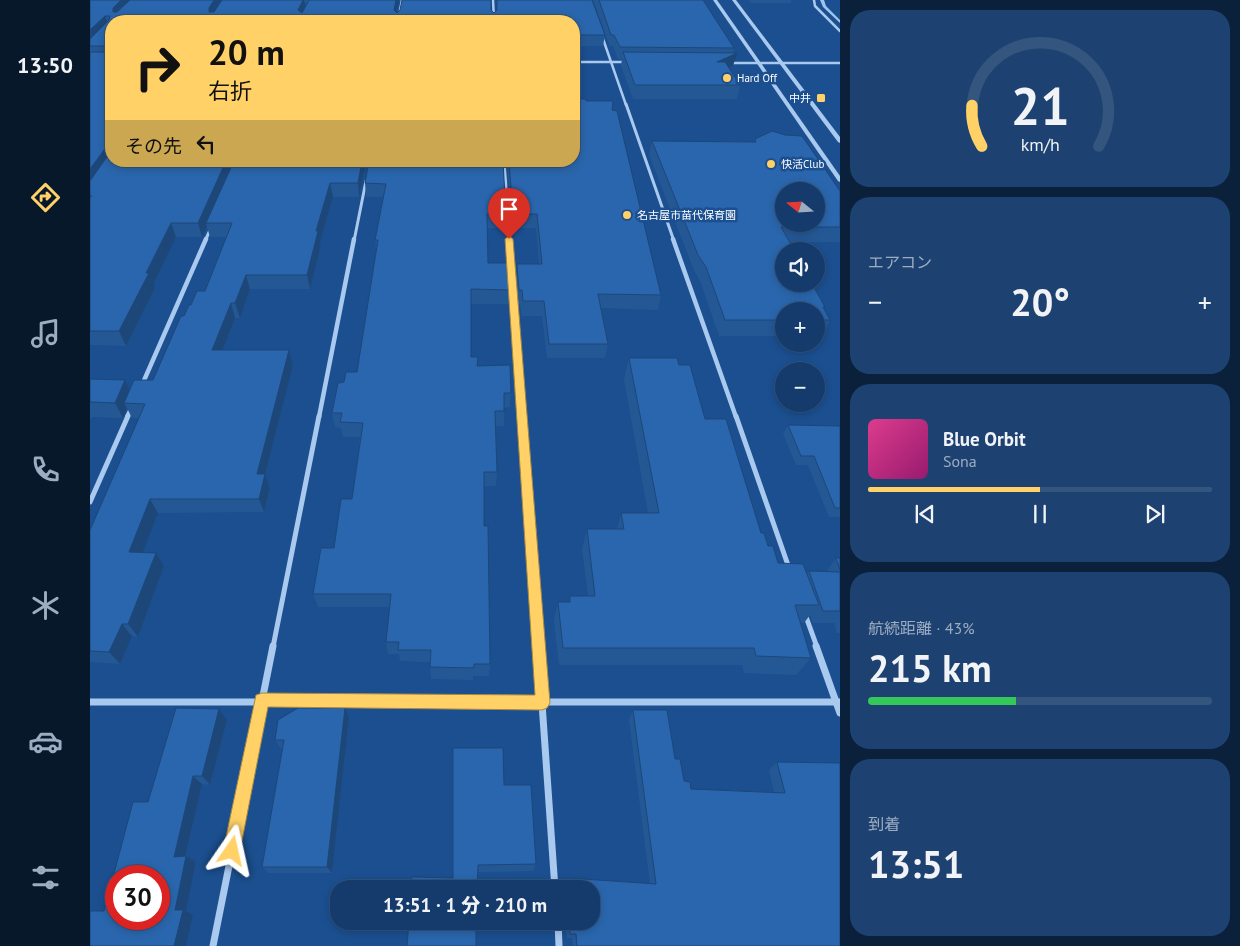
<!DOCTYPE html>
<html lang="ja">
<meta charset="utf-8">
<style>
body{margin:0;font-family:"PT Sans","Noto Sans JP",sans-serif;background:#1d4271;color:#f1f3f6;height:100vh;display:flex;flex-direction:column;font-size:19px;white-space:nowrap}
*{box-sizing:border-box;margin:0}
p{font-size:16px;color:#9dadc1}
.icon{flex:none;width:28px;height:28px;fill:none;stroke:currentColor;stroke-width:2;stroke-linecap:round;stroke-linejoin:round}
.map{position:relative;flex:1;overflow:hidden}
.details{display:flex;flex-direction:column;gap:10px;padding:10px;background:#0b203b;width:400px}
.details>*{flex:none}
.banner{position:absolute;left:15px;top:15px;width:475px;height:152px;border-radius:20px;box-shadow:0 2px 8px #0003,0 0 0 1px #33557e;background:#ffd166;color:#111;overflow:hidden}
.needle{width:32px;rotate:288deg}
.buttons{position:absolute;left:685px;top:182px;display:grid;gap:10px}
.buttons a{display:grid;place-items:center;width:50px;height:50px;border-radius:50%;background:#143b6b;box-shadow:0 2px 8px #0003,0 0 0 1px #33557e;font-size:25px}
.speed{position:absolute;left:15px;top:865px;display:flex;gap:10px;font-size:25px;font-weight:700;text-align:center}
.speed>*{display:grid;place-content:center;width:65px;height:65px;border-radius:50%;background:#143b6b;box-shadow:0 2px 8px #0003,0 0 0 1px #33557e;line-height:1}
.speed .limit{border:8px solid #d22;background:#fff;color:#111}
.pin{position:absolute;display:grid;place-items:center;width:42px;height:42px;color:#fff;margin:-51px -21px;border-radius:50% 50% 50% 0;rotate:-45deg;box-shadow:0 0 5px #0007}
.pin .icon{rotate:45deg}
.me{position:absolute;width:55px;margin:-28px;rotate:11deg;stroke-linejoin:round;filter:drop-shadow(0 0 4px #0008)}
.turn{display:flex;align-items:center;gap:18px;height:105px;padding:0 20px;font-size:22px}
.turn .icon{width:65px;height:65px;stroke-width:2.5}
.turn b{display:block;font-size:35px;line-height:42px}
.then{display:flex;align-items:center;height:48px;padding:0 20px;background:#0003;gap:10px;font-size:19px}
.big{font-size:38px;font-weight:800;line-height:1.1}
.details .card{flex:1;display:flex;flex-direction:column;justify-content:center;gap:8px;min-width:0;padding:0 18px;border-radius:20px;background:#1d4271}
.details .dial{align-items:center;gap:0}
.dial svg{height:130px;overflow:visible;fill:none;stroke:#33557e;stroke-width:7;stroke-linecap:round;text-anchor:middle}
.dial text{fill:#f1f3f6;stroke:none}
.song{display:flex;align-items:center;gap:15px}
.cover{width:60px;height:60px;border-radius:8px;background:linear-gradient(135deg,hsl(330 70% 55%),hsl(320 70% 35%))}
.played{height:5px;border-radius:2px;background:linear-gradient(90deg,#ffd166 50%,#33557e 50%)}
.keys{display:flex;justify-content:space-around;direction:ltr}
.heat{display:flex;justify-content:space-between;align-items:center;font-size:28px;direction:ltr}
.charge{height:8px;border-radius:4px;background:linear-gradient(90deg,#34c759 43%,#33557e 0)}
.trip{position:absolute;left:240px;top:880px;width:270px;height:50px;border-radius:20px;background:#143b6b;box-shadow:0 2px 8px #0003,0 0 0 1px #33557e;font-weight:800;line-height:50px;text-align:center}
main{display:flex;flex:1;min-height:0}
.tab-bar{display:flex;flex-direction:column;width:90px;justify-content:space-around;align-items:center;background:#08182b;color:#9dadc1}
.tab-bar .icon{width:35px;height:35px}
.tab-bar .active{color:#ffd166}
.tab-bar b{font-size:22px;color:#f1f3f6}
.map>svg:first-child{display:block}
</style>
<main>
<nav class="tab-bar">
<b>13:50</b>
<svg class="icon active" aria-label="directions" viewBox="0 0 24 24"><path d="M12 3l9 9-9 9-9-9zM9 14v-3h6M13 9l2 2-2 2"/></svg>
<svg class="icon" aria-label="music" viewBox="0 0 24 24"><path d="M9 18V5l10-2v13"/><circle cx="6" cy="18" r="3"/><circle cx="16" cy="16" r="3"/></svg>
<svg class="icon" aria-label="phone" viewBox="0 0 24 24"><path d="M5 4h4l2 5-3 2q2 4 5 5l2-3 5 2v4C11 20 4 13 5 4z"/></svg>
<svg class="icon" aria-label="climate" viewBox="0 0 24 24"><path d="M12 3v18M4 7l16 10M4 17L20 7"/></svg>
<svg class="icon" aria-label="car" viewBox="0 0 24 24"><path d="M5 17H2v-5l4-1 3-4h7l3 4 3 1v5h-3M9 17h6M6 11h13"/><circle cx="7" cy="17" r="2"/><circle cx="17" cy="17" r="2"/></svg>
<svg class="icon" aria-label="filters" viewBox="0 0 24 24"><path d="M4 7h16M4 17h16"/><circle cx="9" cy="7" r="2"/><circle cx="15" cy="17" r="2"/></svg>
</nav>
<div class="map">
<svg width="750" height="946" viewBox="0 0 750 946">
<rect width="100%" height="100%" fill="#1b4f8f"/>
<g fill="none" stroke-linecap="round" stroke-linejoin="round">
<polygon fill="#9cc4f0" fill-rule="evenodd" points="730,0 734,0 736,6 750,20 750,23 733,7"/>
<g stroke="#a9c9ee" stroke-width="2.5">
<polyline points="403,0 404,21"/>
<polyline points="724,0 725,6 750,31"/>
<polyline points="308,21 312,0"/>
<polyline points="512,36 536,105"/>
<polyline points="484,62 536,62"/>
<polyline points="639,63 750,63"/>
</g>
<g stroke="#a9c9ee" stroke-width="3">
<polyline points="536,104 584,241"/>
<polyline points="414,161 420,241"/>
<polyline points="115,241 121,228"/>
<polyline points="264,241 276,181"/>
</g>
<g stroke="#a9c9ee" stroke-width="4.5">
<polyline points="419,239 432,417"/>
<polyline points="583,239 646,417"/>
<polyline points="52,385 116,239"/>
<polyline points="37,417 42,407"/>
<polyline points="229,417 264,239"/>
</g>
<g stroke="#a9c9ee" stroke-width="5">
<polyline points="432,416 448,647"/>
<polyline points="646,416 699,568"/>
<polyline points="0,502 38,416"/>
<polyline points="715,614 727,647"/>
<polyline points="183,647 229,416"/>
</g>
<g stroke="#a9c9ee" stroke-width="7">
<polyline points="448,646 465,889"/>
<polyline points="726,646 750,713"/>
<polyline points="0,702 750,702"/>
<polyline points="468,921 469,946"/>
<polyline points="123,946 183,646"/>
</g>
<g fill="#a9c9ee" fill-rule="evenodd">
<polygon points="623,0 627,0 750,176 750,182 748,181"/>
<polygon points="642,0 646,0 750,137 750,143 748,142"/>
</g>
</g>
<g fill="#245895">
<polygon points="0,0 309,0 307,13 401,10 404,13 407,11 406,0 502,0 515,35 513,46 484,46 484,21 21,21 276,161 269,197 243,197 230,242 231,245 220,289 160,289 150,318 145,318 133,350 199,350 203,365 175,475 180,488 174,512 68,513 53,552 74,566 48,637 42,636 30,664 0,662 0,530 49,418 42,418 37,408 33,418 2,417 0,420 0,379 40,390 63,380 94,316 101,305 115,291 136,237 120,237 117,227 112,237 86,237 64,283 65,288 36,346 0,345"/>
<polygon points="503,0 613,0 644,48 643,53 643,66 639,68 650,85 647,99 543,99 531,65 532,59 528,59 523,46 520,46"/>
<polygon points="659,0 701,0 701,3 661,3"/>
<polygon points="496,101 522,110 571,295 568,310 511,308 518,344 515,358 457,358 452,316 432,316 430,304 428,304 426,278 427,264 449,264 446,228 422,228 417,161 484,161"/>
<polygon points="665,139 750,191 750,242 699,242 735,307 734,308 740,320 733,336 726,336 726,311 694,311 694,336 629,336 611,283 604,270 559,155 562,141 664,142"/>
<polygon points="279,161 416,214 416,228 397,228 398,263 421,290 420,304 381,304 381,357 387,366 421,393 420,407 414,408 414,426 406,426 407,472 406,486 394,486 394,526 400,664 399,676 383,676 383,680 341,679 340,662 310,661 309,654 298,654 296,642 300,607 228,607 223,594 244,548 262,499 270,437 253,437 251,428 245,427 242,413 254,382 267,372 286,249 285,240 293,197 276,197 275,183"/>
<polygon points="539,358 589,365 678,546 688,563 717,573 719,571 736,572 746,558 750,570 750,633 747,633 744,623 723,623 720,615 714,623 710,623 721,658 706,675 654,673 652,665 469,665 464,620 468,602 479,602 480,596 498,596 492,549 497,529 527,529 531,513 558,513 534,379"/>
<polygon points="698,425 750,426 750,517 739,517 718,465 706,465 693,434"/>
<polygon points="543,710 585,759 594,781 601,789 684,792 679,770 687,762 750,946 483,946 482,938 477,938 476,921 501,921 501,889 475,889 475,883 478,878 560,884 539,719"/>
<polygon points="259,718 242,873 179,873 172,867 192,749 191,749 185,740"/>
<polygon points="137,720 120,785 112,784 96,856 106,862 96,911 103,915 96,946 0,946 58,802"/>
<polygon points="414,785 446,864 443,871 388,872 387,889 363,878"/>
</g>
<g fill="#1d4779">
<polygon points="31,0 46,0 27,21 23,12 23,8"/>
<polygon points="124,0 134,0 121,19 119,8"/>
<polygon points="213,0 214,0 216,8 210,21 208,10"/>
<polygon points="306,0 309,0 305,21 304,10"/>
<polygon points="15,16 19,27 0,46 0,30"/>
<polygon points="647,53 643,66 624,75 627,62"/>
<polygon points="21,145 21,160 0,191 0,169 17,146"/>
<polygon points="136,161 146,161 116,223 117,227 112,237 108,223"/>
<polygon points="272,161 276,161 269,197 268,183"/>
<polygon points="240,183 243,197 230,242 231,245 220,289 217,275 226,231"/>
<polygon points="81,223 86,237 64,283 65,288 36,346 29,331 56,273"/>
<polygon points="156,275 160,289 150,318 145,303"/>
<polygon points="141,303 145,318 127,365 122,350"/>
<polygon points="199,350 203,365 175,475 180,488 174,512 169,499 167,474"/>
<polygon points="35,380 42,395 34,403 37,408 33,418 25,403"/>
<polygon points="60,499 68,513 48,565 39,552"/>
<polygon points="66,553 74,566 48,637 38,624"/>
<polygon points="32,624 42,636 30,664 19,652"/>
<polygon points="255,708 259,718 242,873 237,867"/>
<polygon points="129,709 137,720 120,785 112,776"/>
<polygon points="103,776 112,784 94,863 84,857"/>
<polygon points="96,856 106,862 96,911 103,915 96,946 84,946 85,910"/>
</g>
<g fill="#2a66ad" stroke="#1d4779" fill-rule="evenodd">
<polygon points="0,0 31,0 23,8 23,12 27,12 40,0 124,0 119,8 119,12 124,12 132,0 213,0 208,10 212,13 219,0 306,0 304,10 307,13 310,10 312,0 401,0 401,10 404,13 407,10 407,0 502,0 515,35 484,35 484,21 21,21 21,145 17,146 0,169 0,52 17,52 20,50 17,46 0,46 0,39 19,20 20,16 15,16 0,30"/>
<polygon points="509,0 613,0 644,48 530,47 524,35 521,35"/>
<polygon points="533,52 647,53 627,62 635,62 650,85 545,85"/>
<polygon points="484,99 496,99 496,101 523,101 522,110 527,111 571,295 508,294 518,344 459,344 454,301 433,301 432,290 429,290 427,264 452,264 447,214 423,214 419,161 484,161"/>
<path d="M682 131 695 135 712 136 750 191V227H691L705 251H694V284H722L735 307H733L740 320H726V311H694V320H635L616 267 608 255 562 141 666 142 665 139ZM694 191H726V224H694Z"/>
<polygon points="21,151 21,161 136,161 108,223 81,223 56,273 59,273 29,331 0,331 0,198 2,196 0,196 0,181"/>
<polygon points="144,161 272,161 268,183 240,183 226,231 228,231 217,275 156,275 145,303 141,303 122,350 199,350 167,474 175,474 169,499 60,499 39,552 66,553 38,624 32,624 19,652 0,651 0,530 55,404 34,403 44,380 63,380 91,316 94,316 99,305 101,305 107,291 115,291 142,223 116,223"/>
<polygon points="279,161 413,161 416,214 397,214 398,263 419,263 421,290 381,289 381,357 388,357 387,366 420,365 421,393 414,393 414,411 405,411 407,472 394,472 394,526 398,526 400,664 384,664 384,668 340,667 341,650 308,650 309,642 296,642 301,594 223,594 231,548 244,548 251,499 262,499 273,423 250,422 252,413 242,413 248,383 254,382 256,372 267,372 288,240 285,240 296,184 275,183"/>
<polygon points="539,358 587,358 589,365 600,365 615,419 636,419 671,533 674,533 678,546 683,546 688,563 713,564 729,605 705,605 721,658 666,656 664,648 473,648 468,602 480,602 480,596 505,596 497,529 534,529 531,513 569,513"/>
<polygon points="0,379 35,380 25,403 0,402"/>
<polygon points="698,425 750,426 750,508 745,508 724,456 711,456"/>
<polygon points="746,558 750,558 750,570"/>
<polygon points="719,571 750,572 750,611 733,611"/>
<path d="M86 708 129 709 112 776H103L84 857 96 856 85 910H93L84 946H0V911H14L43 802H58ZM26 876H69V919H26Z"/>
<polygon points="208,708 255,708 237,867 172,867 194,740 185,740 188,720"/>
<polygon points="543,710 577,710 585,759 590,759 594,781 600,782 601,789 695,793 687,762 750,763 750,946 487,946 486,934 480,934 480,921 501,921 501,889 479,889 478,878 566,884"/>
<polygon points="363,748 413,748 414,785 441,785 446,864 388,865 387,889 321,889 322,877 363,878"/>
<polygon points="319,921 386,921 386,946 317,946"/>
</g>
<polygon fill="#ffd166" stroke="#a68842" points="419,236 423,239 460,703 457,708 452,710 178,707 150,851 148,857 142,860 136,857 133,851 166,695 172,693 445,695 415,239"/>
<g fill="#ffd166" stroke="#1b4f8f" stroke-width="2">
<circle cx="637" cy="78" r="5"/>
<rect x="726" y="93" width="10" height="10" rx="2.5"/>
<circle cx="681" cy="164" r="5"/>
<circle cx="537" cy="215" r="5"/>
</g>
<g text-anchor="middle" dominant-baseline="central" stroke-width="5" stroke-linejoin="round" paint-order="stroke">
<g font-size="11" fill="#fff" stroke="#1b4f8f" text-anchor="start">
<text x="647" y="78">Hard Off</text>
<text x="721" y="98" text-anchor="end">中井</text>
<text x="691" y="164">快活Club</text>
<text x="547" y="215">名古屋市苗代保育園</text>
</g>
</g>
</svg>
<div class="buttons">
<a><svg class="needle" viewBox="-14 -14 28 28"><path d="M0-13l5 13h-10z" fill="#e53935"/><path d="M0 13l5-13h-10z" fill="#9dadc1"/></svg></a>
<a><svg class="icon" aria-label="sound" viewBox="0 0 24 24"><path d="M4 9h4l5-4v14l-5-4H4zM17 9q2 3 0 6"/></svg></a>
<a>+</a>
<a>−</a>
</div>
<div class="speed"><div class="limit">30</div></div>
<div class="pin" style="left:419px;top:239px;background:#d93025"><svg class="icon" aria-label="arrive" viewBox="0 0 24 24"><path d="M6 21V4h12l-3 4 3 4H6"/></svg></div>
<svg class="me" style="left:142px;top:851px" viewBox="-20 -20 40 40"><path d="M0-17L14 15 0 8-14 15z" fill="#ffd166" stroke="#fff" stroke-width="4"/></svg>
<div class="trip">13:51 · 1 分 · 210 m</div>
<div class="banner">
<div class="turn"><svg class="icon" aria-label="right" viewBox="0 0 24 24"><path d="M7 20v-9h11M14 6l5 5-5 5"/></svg><div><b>20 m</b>右折</div></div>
<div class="then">その先<svg class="icon" aria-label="left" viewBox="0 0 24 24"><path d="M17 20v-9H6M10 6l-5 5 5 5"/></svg></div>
</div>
</div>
<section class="details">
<div class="card dial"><svg viewBox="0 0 100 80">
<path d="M14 69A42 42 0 1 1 86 69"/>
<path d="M14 69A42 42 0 0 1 8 44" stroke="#ffd166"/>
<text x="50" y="56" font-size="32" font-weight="700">21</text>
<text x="50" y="72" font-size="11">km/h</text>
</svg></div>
<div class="card"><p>エアコン</p>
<div class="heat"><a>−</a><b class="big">20°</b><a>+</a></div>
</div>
<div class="card">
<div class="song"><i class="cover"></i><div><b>Blue Orbit</b><p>Sona</p></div></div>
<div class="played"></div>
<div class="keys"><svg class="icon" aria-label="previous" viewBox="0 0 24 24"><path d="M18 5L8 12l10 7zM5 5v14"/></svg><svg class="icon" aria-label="pause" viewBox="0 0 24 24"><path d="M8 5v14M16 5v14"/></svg><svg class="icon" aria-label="next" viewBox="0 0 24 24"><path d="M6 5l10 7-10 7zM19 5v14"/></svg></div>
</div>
<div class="card"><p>航続距離 · 43%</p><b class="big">215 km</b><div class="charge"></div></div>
<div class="card"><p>到着</p><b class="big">13:51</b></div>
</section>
</main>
